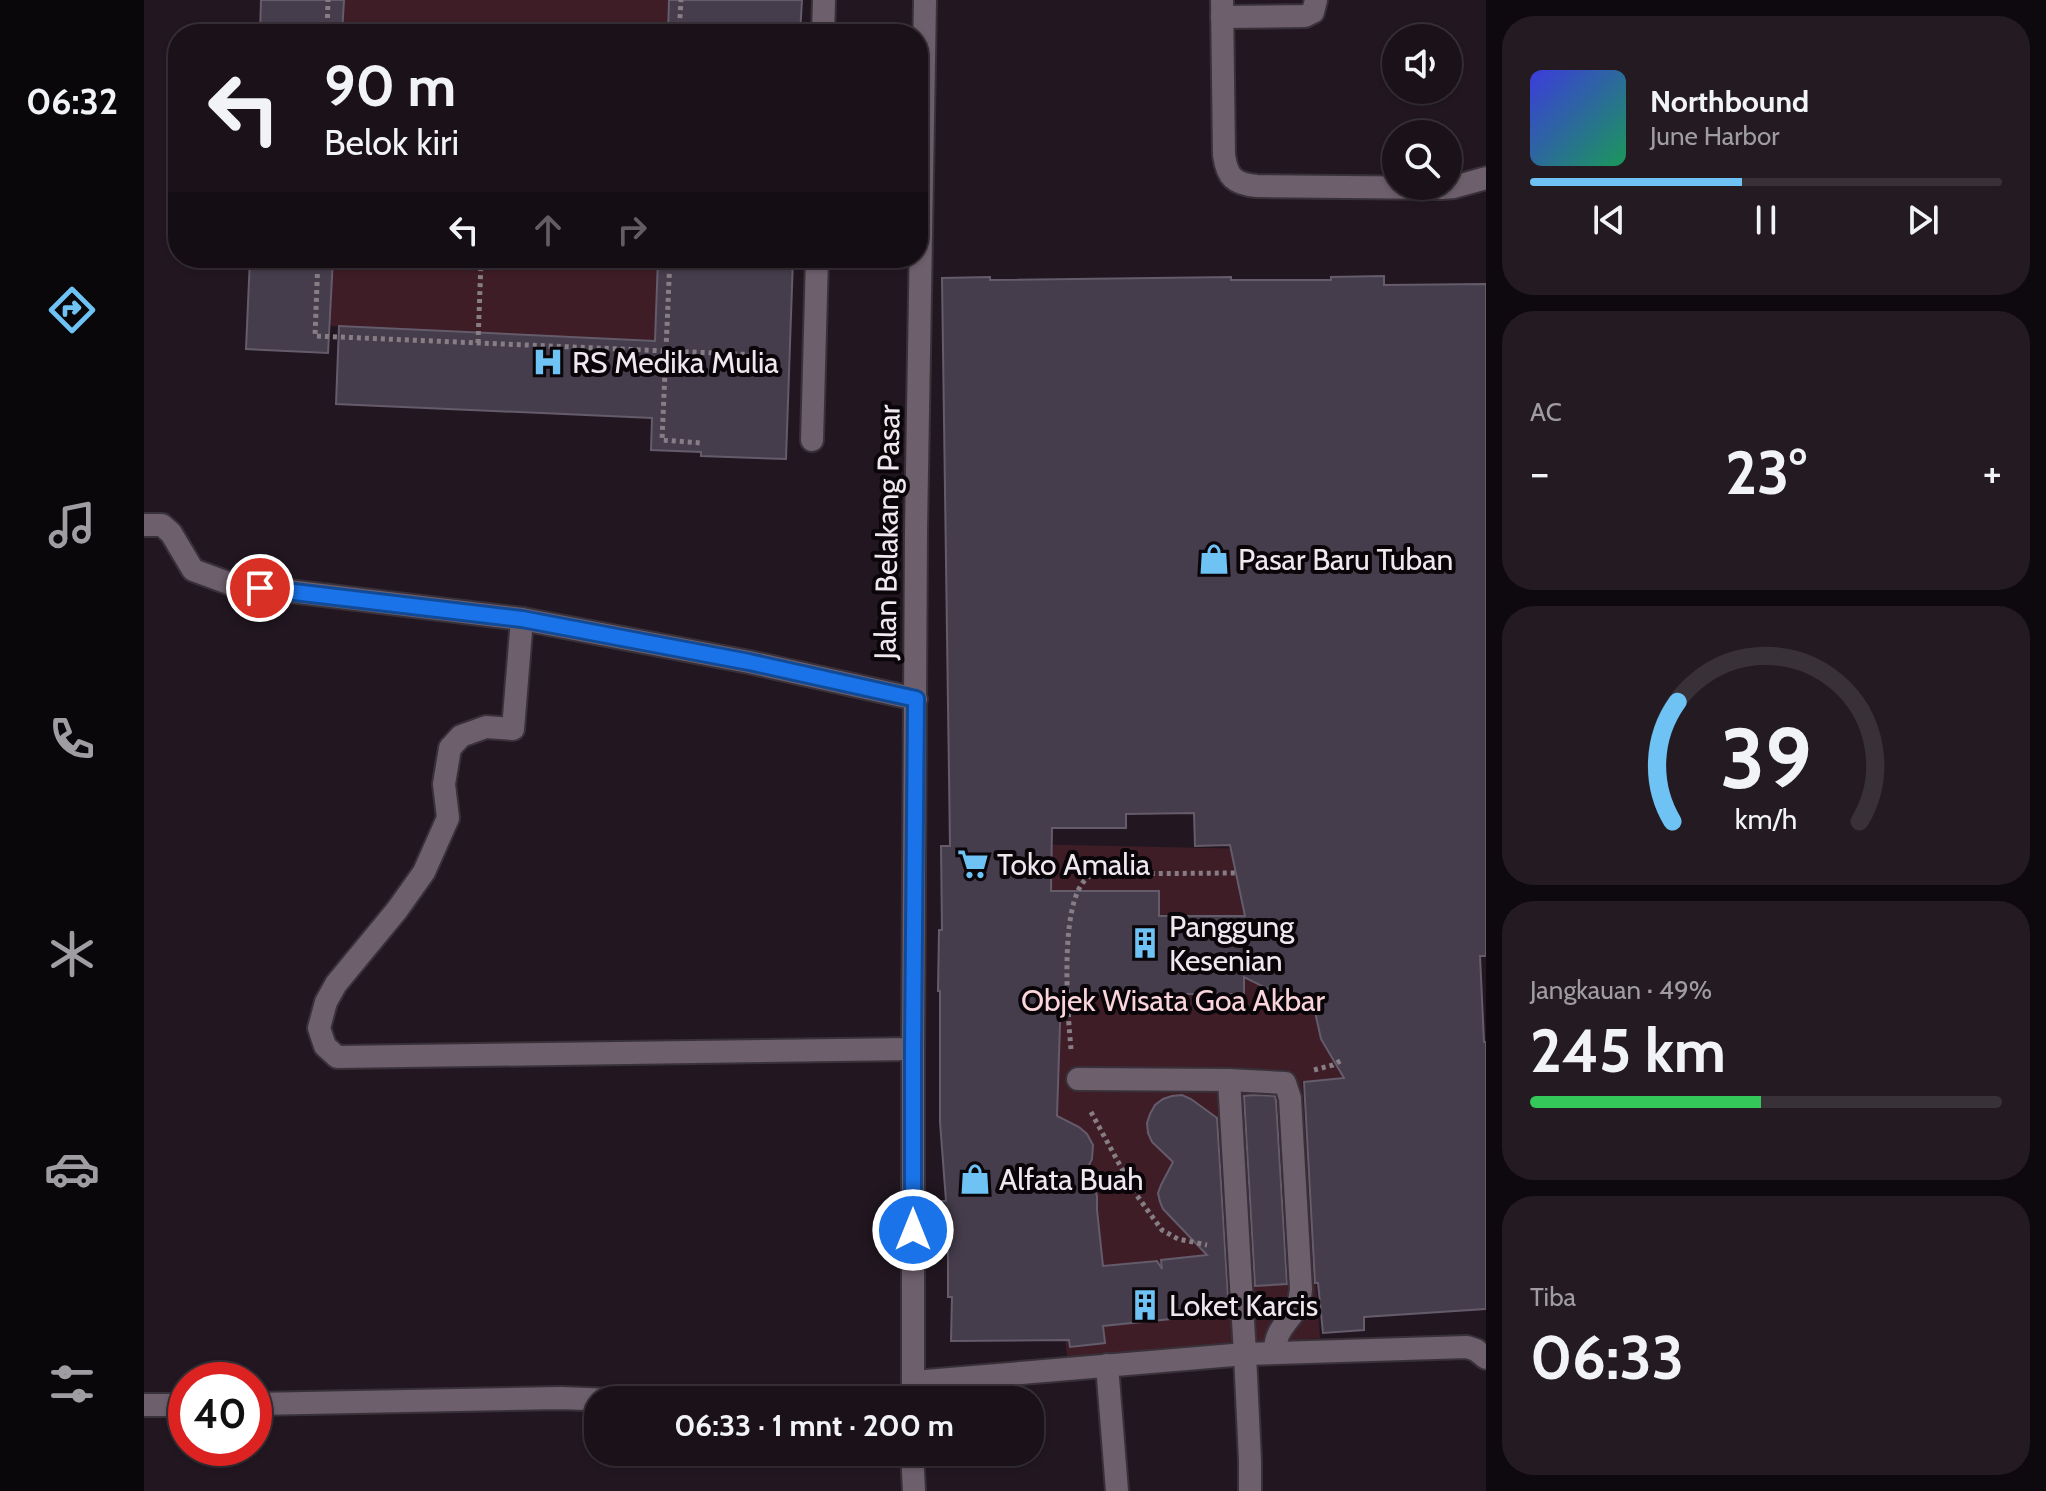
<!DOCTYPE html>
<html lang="id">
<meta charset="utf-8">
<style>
body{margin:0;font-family:Cabin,sans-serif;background:#231a22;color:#f1f3f6;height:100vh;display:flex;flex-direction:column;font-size:30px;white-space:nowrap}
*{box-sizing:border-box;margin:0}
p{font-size:26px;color:#9f9da2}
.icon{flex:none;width:44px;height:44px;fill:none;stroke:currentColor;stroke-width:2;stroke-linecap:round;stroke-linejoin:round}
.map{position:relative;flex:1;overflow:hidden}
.drawer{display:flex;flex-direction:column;gap:16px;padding:16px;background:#0e090e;width:560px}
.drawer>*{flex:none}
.guide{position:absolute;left:24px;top:24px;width:760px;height:244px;border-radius:32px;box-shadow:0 2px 6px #0004,0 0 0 2px #383138;background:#1a1119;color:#f1f3f6;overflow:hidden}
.fabs{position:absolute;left:1238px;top:24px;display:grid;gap:16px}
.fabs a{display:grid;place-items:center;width:80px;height:80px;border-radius:50%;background:#1a1119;box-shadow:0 2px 6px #0004,0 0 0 2px #383138;font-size:40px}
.speed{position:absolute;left:24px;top:1362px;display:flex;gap:16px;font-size:40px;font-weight:700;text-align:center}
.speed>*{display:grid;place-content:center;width:104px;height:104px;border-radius:50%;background:#1a1119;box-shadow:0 2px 6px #0004,0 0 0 2px #383138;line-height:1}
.speed .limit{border:12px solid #d22;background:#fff;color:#111}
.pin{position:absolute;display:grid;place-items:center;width:68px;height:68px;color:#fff;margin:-34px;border:4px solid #fff;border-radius:50%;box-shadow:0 2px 8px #0007}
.me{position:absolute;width:88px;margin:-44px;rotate:0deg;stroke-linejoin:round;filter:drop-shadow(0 0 6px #0008)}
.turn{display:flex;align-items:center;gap:28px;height:168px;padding:0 24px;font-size:36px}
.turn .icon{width:104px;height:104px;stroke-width:2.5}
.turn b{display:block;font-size:56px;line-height:68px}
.lanes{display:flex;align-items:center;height:76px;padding:0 24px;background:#0003;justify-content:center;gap:40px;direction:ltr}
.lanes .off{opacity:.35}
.big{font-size:60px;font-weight:700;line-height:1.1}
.drawer .card{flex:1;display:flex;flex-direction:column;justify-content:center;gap:12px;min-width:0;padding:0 28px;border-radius:32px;background:#231a22}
.drawer .dial{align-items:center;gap:0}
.dial svg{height:208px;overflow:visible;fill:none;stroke:#383138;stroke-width:7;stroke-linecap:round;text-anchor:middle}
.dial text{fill:#f1f3f6;stroke:none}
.song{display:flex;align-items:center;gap:24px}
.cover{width:96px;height:96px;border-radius:12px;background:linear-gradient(135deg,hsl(240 70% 55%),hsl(150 70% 35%))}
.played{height:8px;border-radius:4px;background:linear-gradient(90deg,#6ec2f4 45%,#383138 45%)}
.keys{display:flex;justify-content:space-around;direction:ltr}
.heat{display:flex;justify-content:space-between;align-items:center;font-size:44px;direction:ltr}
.charge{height:12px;border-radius:6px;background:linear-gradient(90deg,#34c759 49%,#383138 0)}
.trip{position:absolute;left:440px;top:1386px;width:460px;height:80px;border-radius:32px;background:#1a1119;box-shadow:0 2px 6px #0004,0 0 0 2px #383138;font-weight:700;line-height:80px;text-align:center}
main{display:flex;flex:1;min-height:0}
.dock{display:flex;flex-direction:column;width:144px;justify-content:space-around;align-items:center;background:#0a070a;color:#9f9da2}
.dock .icon{width:56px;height:56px}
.dock .current{color:#6ec2f4}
.dock b{font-size:36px;color:#f1f3f6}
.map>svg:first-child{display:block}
</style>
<main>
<nav class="dock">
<b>06:32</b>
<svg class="icon current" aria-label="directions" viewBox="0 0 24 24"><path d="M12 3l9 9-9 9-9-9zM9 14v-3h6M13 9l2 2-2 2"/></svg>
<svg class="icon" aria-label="music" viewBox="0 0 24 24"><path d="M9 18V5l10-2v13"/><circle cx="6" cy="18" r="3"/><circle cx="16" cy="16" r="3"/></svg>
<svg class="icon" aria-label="phone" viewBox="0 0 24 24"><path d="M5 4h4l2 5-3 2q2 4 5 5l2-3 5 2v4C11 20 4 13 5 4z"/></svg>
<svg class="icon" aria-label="climate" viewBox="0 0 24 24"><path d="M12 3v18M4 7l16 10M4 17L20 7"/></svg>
<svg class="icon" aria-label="car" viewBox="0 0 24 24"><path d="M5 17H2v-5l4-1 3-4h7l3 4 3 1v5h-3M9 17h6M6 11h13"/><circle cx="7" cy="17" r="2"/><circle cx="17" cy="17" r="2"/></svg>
<svg class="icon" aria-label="filters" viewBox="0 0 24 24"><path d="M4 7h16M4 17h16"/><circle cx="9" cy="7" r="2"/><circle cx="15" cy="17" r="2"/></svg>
</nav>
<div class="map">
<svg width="1342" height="1491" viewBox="0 0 1342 1491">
<rect width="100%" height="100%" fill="#221721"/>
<g fill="#3e1d26">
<polygon points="200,0 525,0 524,34 199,34"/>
<polygon points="189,258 494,258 494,266 514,267 511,341 186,326"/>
<polygon points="876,844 1111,849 1260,1075 1158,1081 1176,1338 923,1357"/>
</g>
<g fill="#453d4c" stroke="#645b6b" stroke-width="2" fill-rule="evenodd">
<polygon points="117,0 200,0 198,34 116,34"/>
<polygon points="525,0 658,0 656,34 524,34"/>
<polygon points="106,258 189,258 184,353 102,349"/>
<polygon points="514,258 649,258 642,459 557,456 557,452 507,450 508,418 192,404 195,326 511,341"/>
<path d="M1240 276V285L1342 284V956H1336L1340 1042H1342V1309L1220 1317V1330L1179 1333 1174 1283H1171L1160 1082 1200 1078 1177 1039 1171 1012 1100 977V994H917L913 1116 935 1127 943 1134 949 1145 948 1159 940 1175 951 1190 953 1196V1210L959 1266 1013 1261 1018 1269 1017 1260 1063 1255 1019 1209 1016 1202 1014 1193 1017 1185 1029 1162 1008 1142 1004 1133 1003 1123 1006 1114 1011 1105 1019 1099 1028 1096 1038 1095 1047 1099 1073 1118 1085 1313 959 1326 961 1343 926 1347 925 1340 807 1341 808 1297H804V1246H800L798 1201H802L796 1122V991H794L795 930H798L797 846H806L798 278 846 277V280L1087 277V280H1187V277ZM1050 813 1051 846 1086 845 1101 916H1015V891H907L908 828H982V814Z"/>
<polygon points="1110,1095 1131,1096 1132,1101 1143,1284 1111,1286 1100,1096"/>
</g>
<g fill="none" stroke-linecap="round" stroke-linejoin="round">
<defs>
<g id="service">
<path d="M1078 0 1080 155C1083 177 1090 184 1113 186L1298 188 1310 187 1342 178"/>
<polyline points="1078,17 1161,16 1169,12 1172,0"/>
<polyline points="679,34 680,0"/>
<polyline points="668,440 673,258"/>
<path d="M934 1079 1085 1080 1141 1083 1146 1098 1157 1289C1155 1321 1130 1322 1131 1353"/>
<polyline points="1085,1080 1101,1354 1106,1461 1106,1491"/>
<polyline points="963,1365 973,1491"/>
</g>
<g id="minor">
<polyline points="0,525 18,525 27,533 49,570 87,584 378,619 605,662 772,699"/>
<polyline points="378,619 369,729 342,727 317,736 306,748 300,784 304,818 280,872 253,910 192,984 182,1002 175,1028 181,1046 193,1057 769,1049"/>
<polyline points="770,1382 1101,1354 1323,1347 1332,1350 1342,1358"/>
<polyline points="110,1404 417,1398 467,1400"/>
<polyline points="0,1405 42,1405"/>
</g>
<g id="tertiary">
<polyline points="769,1400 769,1049 772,530 781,0"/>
<polyline points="768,1452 770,1491"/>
</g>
</defs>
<use href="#service" stroke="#393139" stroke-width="26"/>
<use href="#minor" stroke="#393139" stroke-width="26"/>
<use href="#tertiary" stroke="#393139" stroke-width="26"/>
<g stroke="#867d85" stroke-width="5" stroke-dasharray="4 4" stroke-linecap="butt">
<polyline points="535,29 573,31"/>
<polyline points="183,34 184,0"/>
<polyline points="535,34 537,0"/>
<polyline points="174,258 171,336 617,355"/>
<polyline points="326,258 337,261 348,258"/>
<polyline points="526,258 518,440 557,443"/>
<polyline points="334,343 337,261"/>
<path d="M927 1049C924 1017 912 883 951 874L1092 873"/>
<polyline points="1170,1070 1189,1065 1198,1060"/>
<polyline points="947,1112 991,1193 1018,1230 1034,1239 1063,1245"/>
</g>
<use href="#service" stroke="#6d5f6c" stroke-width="22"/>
<use href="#minor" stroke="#6d5f6c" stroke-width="22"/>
<use href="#tertiary" stroke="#6d5f6c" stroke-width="22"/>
</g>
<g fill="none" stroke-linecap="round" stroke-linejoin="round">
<defs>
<polyline id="route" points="116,588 378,619 605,662 772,699 769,1049 769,1230"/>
</defs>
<use href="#route" stroke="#114b97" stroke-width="20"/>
<use href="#route" stroke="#1a73e8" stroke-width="14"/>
</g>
<defs>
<symbol id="hospital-bare" viewBox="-9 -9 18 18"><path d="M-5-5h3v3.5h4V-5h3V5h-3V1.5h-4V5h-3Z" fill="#6ec2f4" stroke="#090508" stroke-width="2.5" paint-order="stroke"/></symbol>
<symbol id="shop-bare" viewBox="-9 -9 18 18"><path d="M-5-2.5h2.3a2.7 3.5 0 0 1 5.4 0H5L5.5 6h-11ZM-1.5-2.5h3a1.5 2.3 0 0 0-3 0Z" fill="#6ec2f4" stroke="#090508" stroke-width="2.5" paint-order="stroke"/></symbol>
<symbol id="supermarket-bare" viewBox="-9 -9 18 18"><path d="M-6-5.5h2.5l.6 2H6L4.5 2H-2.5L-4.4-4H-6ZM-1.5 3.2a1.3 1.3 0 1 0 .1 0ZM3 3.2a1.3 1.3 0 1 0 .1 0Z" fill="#6ec2f4" stroke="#090508" stroke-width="2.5" paint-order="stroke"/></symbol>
<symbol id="building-bare" viewBox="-9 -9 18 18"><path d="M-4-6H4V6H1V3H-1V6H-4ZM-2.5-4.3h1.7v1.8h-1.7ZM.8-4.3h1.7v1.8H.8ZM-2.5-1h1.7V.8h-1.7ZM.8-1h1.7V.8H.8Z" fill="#6ec2f4" stroke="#090508" stroke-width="2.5" paint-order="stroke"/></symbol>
</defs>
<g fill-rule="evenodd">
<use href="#hospital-bare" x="382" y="340" width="44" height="44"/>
<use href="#shop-bare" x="1048" y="537" width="44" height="44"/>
<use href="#supermarket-bare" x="807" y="842" width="44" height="44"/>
<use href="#building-bare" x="979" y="921" width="44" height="44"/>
<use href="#shop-bare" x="809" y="1157" width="44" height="44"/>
<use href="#building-bare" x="979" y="1283" width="44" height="44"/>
</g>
<g text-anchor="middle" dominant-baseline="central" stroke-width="8" stroke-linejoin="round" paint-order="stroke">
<g font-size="30" fill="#f0e8ef" stroke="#090508" text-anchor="start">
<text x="428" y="362">RS Medika Mulia</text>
<text x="1094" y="559">Pasar Baru Tuban</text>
<text x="853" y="864">Toko Amalia</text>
<text x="1025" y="926">Panggung<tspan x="1025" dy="34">Kesenian</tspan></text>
<text x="855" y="1179">Alfata Buah</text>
<text x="1025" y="1305">Loket Karcis</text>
</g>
<g font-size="30" fill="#f0e8ef" stroke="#090508">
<text transform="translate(743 532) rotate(-89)">Jalan Belakang Pasar</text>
</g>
<g font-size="30" fill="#fbd5dc" stroke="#090508">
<text x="1029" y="1000">Objek Wisata Goa Akbar</text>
</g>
</g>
</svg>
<div class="fabs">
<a><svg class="icon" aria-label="sound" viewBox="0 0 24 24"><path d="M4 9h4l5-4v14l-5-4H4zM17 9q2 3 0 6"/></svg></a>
<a><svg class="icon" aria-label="search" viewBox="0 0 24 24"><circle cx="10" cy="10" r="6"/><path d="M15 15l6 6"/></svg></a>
</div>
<div class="speed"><div class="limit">40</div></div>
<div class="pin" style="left:116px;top:588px;background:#d93025"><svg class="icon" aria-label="arrive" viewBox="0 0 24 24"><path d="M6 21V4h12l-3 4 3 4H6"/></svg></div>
<svg class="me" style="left:769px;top:1230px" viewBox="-20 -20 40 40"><circle r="17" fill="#1a73e8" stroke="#fff" stroke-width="3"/><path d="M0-11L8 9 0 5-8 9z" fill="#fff"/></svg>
<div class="trip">06:33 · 1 mnt · 200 m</div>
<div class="guide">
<div class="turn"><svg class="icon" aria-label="left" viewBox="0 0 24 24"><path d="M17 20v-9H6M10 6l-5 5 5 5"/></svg><div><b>90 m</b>Belok kiri</div></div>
<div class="lanes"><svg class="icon" aria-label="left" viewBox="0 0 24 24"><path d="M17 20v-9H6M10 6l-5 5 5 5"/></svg><svg class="icon off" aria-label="ahead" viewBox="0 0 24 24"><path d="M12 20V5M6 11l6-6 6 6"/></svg><svg class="icon off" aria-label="right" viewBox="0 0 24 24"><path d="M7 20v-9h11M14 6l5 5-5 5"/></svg></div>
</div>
</div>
<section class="drawer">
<div class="card">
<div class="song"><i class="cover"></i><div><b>Northbound</b><p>June Harbor</p></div></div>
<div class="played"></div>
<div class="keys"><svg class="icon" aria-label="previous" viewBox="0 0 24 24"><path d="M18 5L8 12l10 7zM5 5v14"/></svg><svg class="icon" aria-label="pause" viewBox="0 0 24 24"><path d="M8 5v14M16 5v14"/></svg><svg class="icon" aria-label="next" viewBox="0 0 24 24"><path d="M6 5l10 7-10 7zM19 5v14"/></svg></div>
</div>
<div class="card"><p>AC</p>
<div class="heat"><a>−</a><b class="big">23°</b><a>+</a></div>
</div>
<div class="card dial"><svg viewBox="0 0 100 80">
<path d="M14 69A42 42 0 1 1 86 69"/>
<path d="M14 69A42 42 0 0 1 16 23" stroke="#6ec2f4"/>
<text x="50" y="56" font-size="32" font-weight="700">39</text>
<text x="50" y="72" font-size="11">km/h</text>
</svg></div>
<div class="card"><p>Jangkauan · 49%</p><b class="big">245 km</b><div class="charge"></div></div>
<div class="card"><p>Tiba</p><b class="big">06:33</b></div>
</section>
</main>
